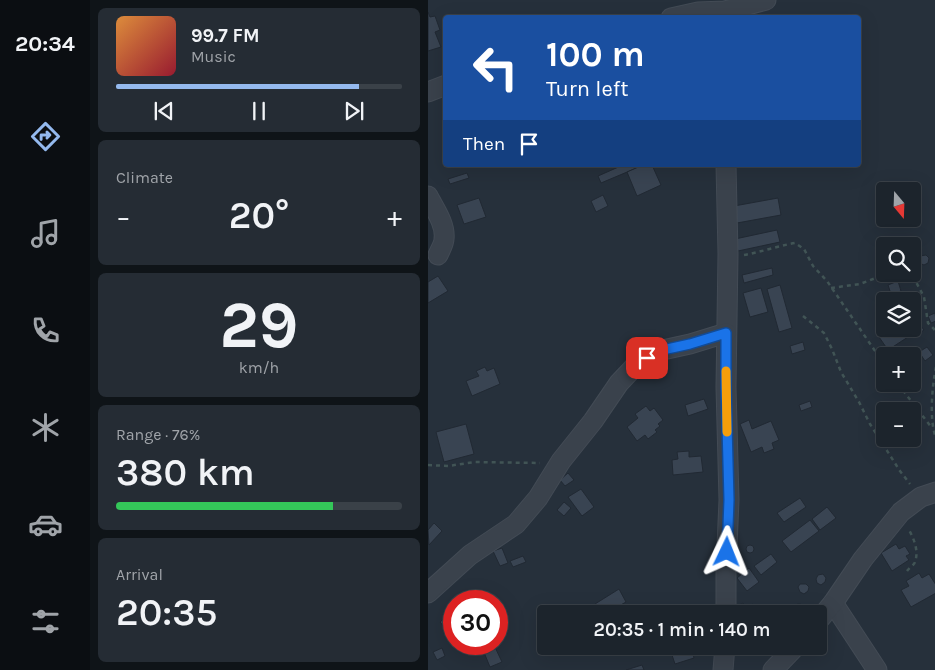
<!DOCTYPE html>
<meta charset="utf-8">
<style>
body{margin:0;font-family:Karla,sans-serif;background:#252c34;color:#f1f3f6;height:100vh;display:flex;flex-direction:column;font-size:19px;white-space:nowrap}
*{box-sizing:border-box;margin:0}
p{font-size:16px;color:#a0a4a9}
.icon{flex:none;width:28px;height:28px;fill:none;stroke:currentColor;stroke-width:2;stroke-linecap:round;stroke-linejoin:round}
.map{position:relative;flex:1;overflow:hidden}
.panel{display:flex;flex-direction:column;gap:8px;padding:8px;background:#0f1418;width:338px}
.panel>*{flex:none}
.top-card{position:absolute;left:15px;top:15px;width:418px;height:152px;border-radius:5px;box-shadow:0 5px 20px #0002,0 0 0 1px #3a4148;background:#1a4fa0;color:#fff;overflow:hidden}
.needle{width:32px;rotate:161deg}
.tools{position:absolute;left:448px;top:182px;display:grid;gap:10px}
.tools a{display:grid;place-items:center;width:45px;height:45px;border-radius:5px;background:#1c242c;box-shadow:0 5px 20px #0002,0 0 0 1px #3a4148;font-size:25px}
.speed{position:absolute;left:15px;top:590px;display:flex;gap:10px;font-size:25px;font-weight:700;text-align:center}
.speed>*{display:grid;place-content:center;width:65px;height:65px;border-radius:50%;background:#1c242c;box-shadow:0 5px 20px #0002,0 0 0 1px #3a4148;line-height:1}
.speed .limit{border:8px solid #d22;background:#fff;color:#111}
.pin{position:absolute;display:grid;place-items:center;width:42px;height:42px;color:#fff;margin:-21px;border-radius:10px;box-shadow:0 2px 8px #0006}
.me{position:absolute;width:55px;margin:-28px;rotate:2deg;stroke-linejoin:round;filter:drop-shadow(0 0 4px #0008)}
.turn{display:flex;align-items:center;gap:18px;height:105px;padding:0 20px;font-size:22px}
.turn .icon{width:65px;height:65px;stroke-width:2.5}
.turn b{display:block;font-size:35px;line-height:42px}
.then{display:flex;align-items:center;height:48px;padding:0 20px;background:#0003;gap:10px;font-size:19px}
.big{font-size:38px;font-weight:600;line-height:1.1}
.panel .tile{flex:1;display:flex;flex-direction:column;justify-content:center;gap:8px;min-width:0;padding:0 18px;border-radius:8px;background:#252c34}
.panel .dial{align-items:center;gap:0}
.dial b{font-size:65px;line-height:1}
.song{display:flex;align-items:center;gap:15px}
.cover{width:60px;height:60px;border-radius:8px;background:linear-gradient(135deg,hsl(30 70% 55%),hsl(350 70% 35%))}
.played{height:5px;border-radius:2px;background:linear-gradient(90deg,#94b9ee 85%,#3a4148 85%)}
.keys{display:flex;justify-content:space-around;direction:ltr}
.heat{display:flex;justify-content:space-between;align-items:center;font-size:28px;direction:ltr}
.charge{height:8px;border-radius:4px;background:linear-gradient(90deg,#34c759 76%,#3a4148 0)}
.trip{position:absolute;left:109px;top:605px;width:290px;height:50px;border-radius:5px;background:#1c242c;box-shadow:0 5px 20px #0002,0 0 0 1px #3a4148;font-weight:600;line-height:50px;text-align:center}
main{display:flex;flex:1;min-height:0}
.tab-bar{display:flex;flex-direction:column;width:90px;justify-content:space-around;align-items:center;background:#0b0e12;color:#a0a4a9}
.tab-bar .icon{width:35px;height:35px}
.tab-bar .selected{color:#94b9ee}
.tab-bar b{font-size:22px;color:#f1f3f6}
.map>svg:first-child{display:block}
</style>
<main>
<nav class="tab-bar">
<b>20:34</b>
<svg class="icon selected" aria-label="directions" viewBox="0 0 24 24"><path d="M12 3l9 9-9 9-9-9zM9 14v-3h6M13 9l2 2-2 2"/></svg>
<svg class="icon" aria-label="music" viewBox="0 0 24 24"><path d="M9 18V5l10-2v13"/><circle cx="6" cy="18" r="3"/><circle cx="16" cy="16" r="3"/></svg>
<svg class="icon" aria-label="phone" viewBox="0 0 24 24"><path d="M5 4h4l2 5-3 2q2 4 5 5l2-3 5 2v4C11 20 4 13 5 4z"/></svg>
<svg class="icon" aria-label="climate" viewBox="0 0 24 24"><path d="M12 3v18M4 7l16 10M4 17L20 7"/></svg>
<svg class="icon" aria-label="car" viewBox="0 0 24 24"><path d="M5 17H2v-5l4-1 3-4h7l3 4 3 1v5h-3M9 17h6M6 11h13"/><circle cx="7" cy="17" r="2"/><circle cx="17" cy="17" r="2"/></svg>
<svg class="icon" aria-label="filters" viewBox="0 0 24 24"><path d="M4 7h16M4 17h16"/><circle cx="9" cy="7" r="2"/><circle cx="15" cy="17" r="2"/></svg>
</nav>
<section class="panel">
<div class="tile">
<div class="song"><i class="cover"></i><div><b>99.7 FM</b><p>Music</p></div></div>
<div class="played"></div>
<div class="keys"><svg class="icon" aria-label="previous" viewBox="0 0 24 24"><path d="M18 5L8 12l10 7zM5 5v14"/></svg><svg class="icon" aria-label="pause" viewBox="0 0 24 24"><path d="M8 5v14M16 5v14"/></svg><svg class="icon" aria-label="next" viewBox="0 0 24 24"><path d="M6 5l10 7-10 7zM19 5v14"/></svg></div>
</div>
<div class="tile"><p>Climate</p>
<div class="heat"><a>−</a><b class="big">20°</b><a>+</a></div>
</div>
<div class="tile dial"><b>29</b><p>km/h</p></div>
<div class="tile"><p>Range · 76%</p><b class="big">380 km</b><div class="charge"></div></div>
<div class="tile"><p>Arrival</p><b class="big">20:35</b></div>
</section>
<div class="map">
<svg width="508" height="670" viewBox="0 0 508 670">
<rect width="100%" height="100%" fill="#26303b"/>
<g fill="#394452" stroke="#212933">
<polygon points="0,12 2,17 7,16 12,30 7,32 13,47 0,51"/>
<polygon points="195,165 210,165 211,167 173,183 170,176"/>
<polygon points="215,165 224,165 233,185 209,196 199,172"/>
<polygon points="39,173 41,178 22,184 20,179"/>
<polygon points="175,195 180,206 168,212 163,201"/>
<polygon points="51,198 58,217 36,224 29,205"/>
<polygon points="350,198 353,215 309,223 306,206"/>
<polygon points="349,230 352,242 310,251 307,239"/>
<polygon points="498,255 501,258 500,263 496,265 491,263 490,259 492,256"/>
<polygon points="344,268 345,275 316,283 314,275"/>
<polygon points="10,276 20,291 0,303 0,282"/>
<polygon points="470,281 473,291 463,294 460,285"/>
<polygon points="352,285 364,328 351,332 339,289"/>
<polygon points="333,288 340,312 322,317 315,293"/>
<polygon points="507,313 508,321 503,323 500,316"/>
<polygon points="490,322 496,330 489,335 484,326"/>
<polygon points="456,327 456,329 475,329 480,337 460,350 451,337 456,333 453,329"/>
<polygon points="375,342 377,350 364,354 362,346"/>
<polygon points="499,347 505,355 497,361 491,352"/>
<polygon points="57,367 59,371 66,368 72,384 44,396 38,381 51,376 48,371"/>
<polygon points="276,399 280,409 260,416 257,405"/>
<polygon points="382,401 384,407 373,411 371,405"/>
<polygon points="218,406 222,411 226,408 235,420 230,424 232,426 227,430 229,432 220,439 217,435 209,441 199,427 210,418 207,414"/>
<polygon points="321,420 324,429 343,421 351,440 344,443 346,449 336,453 334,447 323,452 312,424"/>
<polygon points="38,424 46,454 16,462 8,432"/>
<polygon points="261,451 261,457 273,456 275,472 245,475 244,460 250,459 249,452"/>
<polygon points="140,473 146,480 137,486 132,480"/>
<polygon points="153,489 166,507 154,516 140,497"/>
<polygon points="372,498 378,507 356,522 349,513"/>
<polygon points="136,502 143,508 136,516 129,510"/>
<polygon points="399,507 408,518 392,530 384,519"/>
<polygon points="382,520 391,531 363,552 354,541"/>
<polygon points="6,523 14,531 1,545 0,530"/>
<polygon points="468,544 471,549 477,546 482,554 478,556 481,560 464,571 453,553"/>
<circle cx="322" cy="549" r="4"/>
<polygon points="74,548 80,563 72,566 65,551"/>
<polygon points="343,554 349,562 333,575 326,566"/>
<polygon points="95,556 98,562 85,567 82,561"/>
<polygon points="321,568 331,582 319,591 309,578"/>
<polygon points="491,573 494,578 501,574 508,585 508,593 483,607 473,590 481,586 478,581"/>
<polygon points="395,574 398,578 397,582 393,585 389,583 388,579 390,575"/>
<polygon points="372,584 378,584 381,587 380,591 376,594 372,592 370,587"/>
<polygon points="191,589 198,602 177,614 173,614 167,604"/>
<polygon points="315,603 318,608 325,604 330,614 310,614 307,607"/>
<circle cx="371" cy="609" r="5"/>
<polygon points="343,607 346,610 345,614 336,614 335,611 337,608"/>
<polygon points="20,615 25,621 17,628 12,622"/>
<polygon points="66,645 74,662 62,667 55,650"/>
<circle cx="43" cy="649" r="4"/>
<polygon points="134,646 149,646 135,655 131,648"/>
<polygon points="241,646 263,646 266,658 247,664"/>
<polygon points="14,648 17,656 9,660 5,652"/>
<polygon points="214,665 216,670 198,670"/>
</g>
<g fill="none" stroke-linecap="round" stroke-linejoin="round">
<defs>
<g id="minor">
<polyline points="243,18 270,12 297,11 338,0"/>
<polyline points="0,92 18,85"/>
<polyline points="298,165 300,254 298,387 301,500 298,569 298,614"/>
<path d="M0 196C6 208 18 224 16 239 16 244 12 250 10 255"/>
<polyline points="0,593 42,555 88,524 110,498 133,461 165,421 191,383 208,365 230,351 262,344 298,333"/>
<polyline points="405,603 449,670"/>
<polyline points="390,621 405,603 435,559 473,512 493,497 508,492"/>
<polyline points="295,670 297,646"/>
<polyline points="345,670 368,646"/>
</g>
</defs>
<use href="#minor" stroke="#434b55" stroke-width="21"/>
<g stroke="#415455" stroke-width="2.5" stroke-dasharray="4 4" stroke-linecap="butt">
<path d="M316 255C333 252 350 246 367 243L376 249 385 266 399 281 456 364"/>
<polyline points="476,274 487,280 496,297 500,323 506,329 508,333"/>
<polyline points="403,288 432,284 453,276 473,274"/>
<polyline points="375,316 396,333 404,349 413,372 431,402 442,424 472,471 482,484"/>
<path d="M508 367C504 387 501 420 508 438"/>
<polyline points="470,384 504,428"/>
<polyline points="0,465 20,466 47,462 112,463"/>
<path d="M479 571C481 568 486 565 487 562 491 551 486 539 481 530"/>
</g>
<use href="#minor" stroke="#3a424c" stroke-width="19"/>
</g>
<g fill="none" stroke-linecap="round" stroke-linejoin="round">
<defs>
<polyline id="route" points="219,358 230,351 262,344 298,333 298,388 301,500 299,552"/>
</defs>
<use href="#route" stroke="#114b97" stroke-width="12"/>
<use href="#route" stroke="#1a73e8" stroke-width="9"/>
<polyline stroke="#f59e0b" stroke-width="9" points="298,371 299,432"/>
</g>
</svg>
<div class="tools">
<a><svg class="needle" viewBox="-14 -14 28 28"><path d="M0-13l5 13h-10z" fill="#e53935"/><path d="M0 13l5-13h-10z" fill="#a0a4a9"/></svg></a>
<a><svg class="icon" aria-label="search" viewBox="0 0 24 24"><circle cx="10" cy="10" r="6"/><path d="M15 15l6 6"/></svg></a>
<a><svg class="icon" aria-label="layers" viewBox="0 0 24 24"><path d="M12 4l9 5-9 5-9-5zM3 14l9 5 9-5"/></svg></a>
<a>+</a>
<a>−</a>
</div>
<div class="speed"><div class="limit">30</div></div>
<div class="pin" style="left:219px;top:358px;background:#d93025"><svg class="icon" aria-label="arrive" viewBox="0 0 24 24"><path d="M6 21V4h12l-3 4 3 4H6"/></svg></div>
<svg class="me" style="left:299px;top:552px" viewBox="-20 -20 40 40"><path d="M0-17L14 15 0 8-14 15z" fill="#1a73e8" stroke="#fff" stroke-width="4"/></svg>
<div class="trip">20:35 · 1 min · 140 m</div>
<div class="top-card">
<div class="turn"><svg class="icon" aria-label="left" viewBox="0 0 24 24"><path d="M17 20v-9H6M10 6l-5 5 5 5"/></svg><div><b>100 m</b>Turn left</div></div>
<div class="then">Then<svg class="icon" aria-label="arrive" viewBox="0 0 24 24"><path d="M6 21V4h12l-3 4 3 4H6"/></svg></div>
</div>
</div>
</main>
